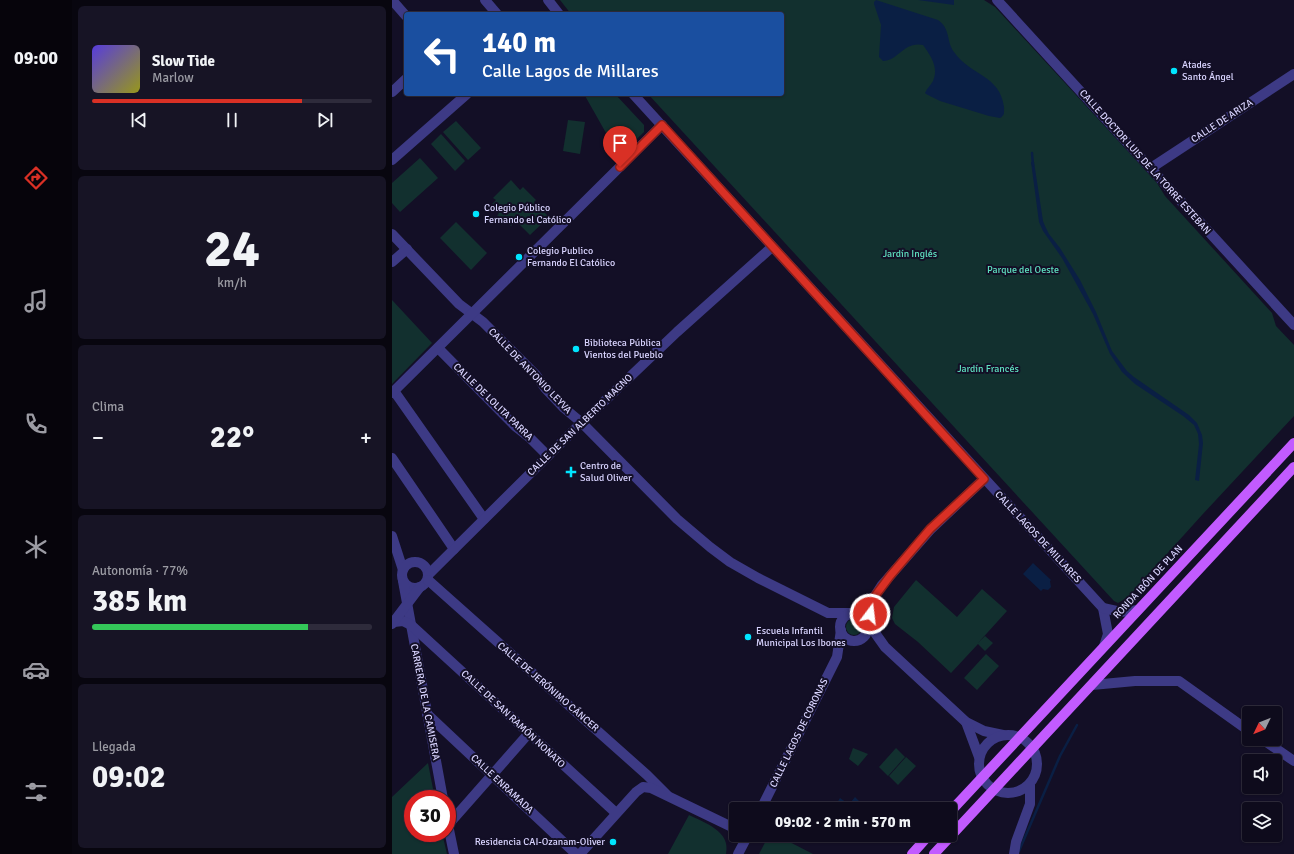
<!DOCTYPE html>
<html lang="es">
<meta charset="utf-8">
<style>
body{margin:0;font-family:Signika,sans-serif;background:#171425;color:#f1f3f6;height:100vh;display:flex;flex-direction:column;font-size:15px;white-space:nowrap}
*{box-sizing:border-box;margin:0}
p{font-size:13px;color:#9b9ba3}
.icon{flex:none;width:22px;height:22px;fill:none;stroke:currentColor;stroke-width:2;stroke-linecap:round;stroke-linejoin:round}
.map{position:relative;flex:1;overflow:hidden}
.drawer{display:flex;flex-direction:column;gap:6px;padding:6px;background:#08060f;width:320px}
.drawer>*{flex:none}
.hud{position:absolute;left:12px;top:12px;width:380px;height:84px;border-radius:4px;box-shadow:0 1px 3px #0004,0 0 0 1px #2e2b3b;background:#1a4fa0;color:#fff;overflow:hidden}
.needle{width:26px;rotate:227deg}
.controls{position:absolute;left:850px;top:706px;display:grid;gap:8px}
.controls a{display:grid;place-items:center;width:40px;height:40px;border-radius:4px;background:#0e0b1c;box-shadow:0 1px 3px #0004,0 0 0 1px #2e2b3b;font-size:20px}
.speed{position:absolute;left:12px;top:790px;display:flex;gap:8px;font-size:20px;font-weight:700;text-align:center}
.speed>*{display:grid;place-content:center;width:52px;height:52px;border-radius:50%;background:#0e0b1c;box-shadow:0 1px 3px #0004,0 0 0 1px #2e2b3b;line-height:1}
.speed .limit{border:6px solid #d22;background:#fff;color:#111}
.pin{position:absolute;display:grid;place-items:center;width:34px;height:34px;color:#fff;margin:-41px -17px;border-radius:50% 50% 50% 0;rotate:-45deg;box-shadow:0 0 4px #0007}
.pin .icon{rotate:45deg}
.me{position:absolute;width:44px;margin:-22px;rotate:15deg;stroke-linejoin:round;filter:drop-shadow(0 0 3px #0008)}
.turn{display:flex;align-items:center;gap:14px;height:84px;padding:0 12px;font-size:18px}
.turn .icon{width:52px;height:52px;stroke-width:2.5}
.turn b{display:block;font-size:28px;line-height:34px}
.big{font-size:30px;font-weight:700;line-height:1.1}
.drawer .tile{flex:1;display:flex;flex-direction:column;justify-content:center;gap:6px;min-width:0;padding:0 14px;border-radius:6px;background:#171425}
.drawer .dial{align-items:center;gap:0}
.dial b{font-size:52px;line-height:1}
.song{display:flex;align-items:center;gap:12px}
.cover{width:48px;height:48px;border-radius:6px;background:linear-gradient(135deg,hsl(250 70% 55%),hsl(60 70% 35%))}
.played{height:4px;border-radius:2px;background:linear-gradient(90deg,#d93025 75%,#2e2b3b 75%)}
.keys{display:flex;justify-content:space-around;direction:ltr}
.heat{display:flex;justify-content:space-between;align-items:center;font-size:22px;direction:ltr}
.charge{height:6px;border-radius:3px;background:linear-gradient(90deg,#34c759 77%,#2e2b3b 0)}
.trip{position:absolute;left:337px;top:802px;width:228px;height:40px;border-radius:4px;background:#0e0b1c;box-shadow:0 1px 3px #0004,0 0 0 1px #2e2b3b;font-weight:700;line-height:40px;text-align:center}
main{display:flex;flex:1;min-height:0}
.menu{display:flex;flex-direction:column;width:72px;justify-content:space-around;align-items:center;background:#06040b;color:#9b9ba3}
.menu .icon{width:28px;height:28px}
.menu .selected{color:#d93025}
.menu b{font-size:18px;color:#f1f3f6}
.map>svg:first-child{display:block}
</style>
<main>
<nav class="menu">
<b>09:00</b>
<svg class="icon selected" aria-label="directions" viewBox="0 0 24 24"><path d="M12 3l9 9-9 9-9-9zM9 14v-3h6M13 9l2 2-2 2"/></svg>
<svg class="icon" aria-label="music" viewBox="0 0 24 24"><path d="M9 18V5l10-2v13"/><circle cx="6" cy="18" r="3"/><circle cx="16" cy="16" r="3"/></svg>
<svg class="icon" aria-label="phone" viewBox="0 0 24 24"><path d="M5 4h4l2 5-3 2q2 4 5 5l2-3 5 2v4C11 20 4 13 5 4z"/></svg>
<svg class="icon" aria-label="climate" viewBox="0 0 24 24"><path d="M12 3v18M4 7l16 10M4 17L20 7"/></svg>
<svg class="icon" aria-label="car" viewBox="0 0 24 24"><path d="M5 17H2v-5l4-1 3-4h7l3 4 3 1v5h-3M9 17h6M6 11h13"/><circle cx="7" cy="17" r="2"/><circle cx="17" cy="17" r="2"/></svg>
<svg class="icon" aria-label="filters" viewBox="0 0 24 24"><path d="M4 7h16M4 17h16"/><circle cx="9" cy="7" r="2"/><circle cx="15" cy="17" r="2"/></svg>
</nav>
<section class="drawer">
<div class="tile">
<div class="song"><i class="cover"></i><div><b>Slow Tide</b><p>Marlow</p></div></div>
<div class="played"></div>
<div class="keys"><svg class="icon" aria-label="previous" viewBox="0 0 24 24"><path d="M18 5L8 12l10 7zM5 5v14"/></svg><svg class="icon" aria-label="pause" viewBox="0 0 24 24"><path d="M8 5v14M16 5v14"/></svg><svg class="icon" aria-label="next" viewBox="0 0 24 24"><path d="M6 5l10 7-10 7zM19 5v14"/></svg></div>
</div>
<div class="tile dial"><b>24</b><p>km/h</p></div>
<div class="tile"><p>Clima</p>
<div class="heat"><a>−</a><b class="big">22°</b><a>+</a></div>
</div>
<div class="tile"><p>Autonomía · 77%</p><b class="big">385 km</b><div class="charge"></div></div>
<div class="tile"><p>Llegada</p><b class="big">09:02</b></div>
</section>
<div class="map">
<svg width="902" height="854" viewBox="0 0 902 854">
<rect width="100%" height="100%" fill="#130f26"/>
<g fill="#12302f">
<polygon points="168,0 592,0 603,7 765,183 773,196 880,313 884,326 902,345 902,416 810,515 736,597 726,603 722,601 256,94 390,94 390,14 179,14"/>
<polygon points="192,94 223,94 252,125 252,132 227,156"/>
<polygon points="176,120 193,122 188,154 171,151"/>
<polygon points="64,121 89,148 76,160 51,132"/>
<polygon points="49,134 73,161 63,171 39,144"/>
<polygon points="28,158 46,178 8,212 0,203 0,183"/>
<polygon points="119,180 128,190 131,187 144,200 142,202 157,217 138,235 124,221 119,226 112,219 110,220 105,215 107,214 99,205 104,200 101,198"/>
<polygon points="64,222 95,253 79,270 48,238"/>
<polygon points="0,300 40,343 0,384"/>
<polygon points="524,580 565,617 590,589 615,611 586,643 593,636 601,643 593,651 586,644 559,673 526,642 503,624 500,618 502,607"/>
<circle cx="462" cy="627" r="8"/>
<polygon points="594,654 607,666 585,690 572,678"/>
<polygon points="461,748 476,754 466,766 457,759"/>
<polygon points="504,748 513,757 496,776 487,767"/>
<polygon points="514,757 524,766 506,785 497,776"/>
<polygon points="36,763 43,799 21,799 21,833 50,833 55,854 0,854 0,797"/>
<path d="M297 815C313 823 339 831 334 854H276Z"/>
<polygon points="377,835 384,835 421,854 367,854"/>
</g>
<g fill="#0a1f44">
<path d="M484 0 546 20C559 29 554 41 562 52 579 76 608 75 612 107 612 113 613 115 608 118L597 116 548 101 534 94 533 93C535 88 539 85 541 81 547 68 539 56 531 45 512 41 506 61 491 61L487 57 489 25 482 4V2Z"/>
<polygon points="526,0 562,0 562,5"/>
<polygon points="639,162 642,162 651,221 653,226 657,234 668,248 688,280 704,312 720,351 735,371 742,377 797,415 805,423 810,435 811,443 807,481 803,480 807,444 806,434 802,425 791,416 743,384 730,372 718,354 701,314 670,258 651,231 647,222"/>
<polygon points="641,563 659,580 658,581 659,587 656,590 651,589 649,591 631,574"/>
<polygon points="463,797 468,802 464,806 464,809 444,809 442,808 448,798 455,803 459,802"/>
</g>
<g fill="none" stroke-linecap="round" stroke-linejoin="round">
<g stroke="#0a1f44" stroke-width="2.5">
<polyline points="640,153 641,165"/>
<polyline points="627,851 668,756 685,725"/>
</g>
<g stroke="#3d3a85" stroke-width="10">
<polyline points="0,0 14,16"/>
<polyline points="93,0 105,14"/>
<polyline points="156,0 167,14"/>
<polyline points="605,0 902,325"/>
<polyline points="0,92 14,79"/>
<polyline points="241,94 711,608 716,634 712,646"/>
<polyline points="0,160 75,94"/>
<polyline points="759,168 902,74"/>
<polyline points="0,234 67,304 91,322 144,375 153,388 172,408 190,423 285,519 318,547 338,562 366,578 436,613 457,613"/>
<polyline points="0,262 15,249"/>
<polyline points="46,348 123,426 137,437 156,456"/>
<polyline points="2,391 92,519"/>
<polyline points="0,393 270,125"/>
<polyline points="0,458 62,549"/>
<polyline points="0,536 11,570"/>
<circle cx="23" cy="575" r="13"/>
<polyline points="36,575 181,431 285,332 380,247"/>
<polyline points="36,580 255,775 275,795"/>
<polyline points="11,581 51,799"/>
<polyline points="711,608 729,612 746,610"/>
<circle cx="462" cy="627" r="14"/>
<polyline points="462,613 483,596 490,585 539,529 592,479"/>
<polyline points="475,621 483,596"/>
<polyline points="2,622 11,621 19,625 224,813"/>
<polyline points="476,623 493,647 574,722 592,731 611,735"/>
<polyline points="0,624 28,587"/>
<polyline points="700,685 743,681 787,681 857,731"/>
<polyline points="35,714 184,854"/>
<polyline points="574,722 587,757"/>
<circle cx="616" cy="764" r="29"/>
<polyline points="870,739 902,761"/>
<polyline points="369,809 445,657 449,630"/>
<polyline points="55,820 62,854"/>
<polyline points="56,825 137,733"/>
<polyline points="188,854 244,792 251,787 259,788 344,829"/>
<polyline points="346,854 356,835"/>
<polyline points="622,854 624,842 638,804 638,785"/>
</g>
<g stroke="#c25bff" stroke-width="10">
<polyline points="558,812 902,443"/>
<polyline points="520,854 537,835"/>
<polyline points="542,854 902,467"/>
</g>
</g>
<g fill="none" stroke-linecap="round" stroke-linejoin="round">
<defs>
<polyline id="route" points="228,167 270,125 592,479 538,529 498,576 483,596 478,614"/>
</defs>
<use href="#route" stroke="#8d1f18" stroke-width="10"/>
<use href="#route" stroke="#d93025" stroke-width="7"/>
</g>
<g fill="#00e5ff" stroke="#130f26" stroke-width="1.5">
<circle cx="782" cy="71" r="4"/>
<circle cx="84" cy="214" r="4"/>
<circle cx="127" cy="257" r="4"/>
<circle cx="184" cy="349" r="4"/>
<path d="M177 466h4v4h4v4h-4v4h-4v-4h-4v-4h4z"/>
<circle cx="356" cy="637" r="4"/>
<circle cx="221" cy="842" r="4"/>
</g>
<g text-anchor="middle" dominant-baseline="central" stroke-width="4" stroke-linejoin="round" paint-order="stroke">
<g font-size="10" fill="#d9d4ff" stroke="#130f26" text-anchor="start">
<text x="790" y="65">Atades<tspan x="790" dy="12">Santo Ángel</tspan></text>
<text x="92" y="208">Colegio Público<tspan x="92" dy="12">Fernando el Católico</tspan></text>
<text x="135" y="251">Colegio Publico<tspan x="135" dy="12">Fernando El Católico</tspan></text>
<text x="192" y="343">Biblioteca Pública<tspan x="192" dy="12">Vientos del Pueblo</tspan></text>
<text x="188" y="466">Centro de<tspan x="188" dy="12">Salud Oliver</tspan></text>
<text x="364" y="631">Escuela Infantil<tspan x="364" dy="12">Municipal Los Ibones</tspan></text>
<text x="213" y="842" text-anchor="end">Residencia CAI-Ozanam-Oliver</text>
</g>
<g font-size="10" fill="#d9d4ff" stroke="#130f26">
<text transform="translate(830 121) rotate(-33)">CALLE DE ARIZA</text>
<text transform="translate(753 162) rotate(48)">CALLE DOCTOR LUIS DE LA TORRE ESTEBAN</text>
<text transform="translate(138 371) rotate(46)">CALLE DE ANTONIO LEYVA</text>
<text transform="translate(101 402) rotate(44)">CALLE DE LOLITA PARRA</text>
<text transform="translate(188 425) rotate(-44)">CALLE DE SAN ALBERTO MAGNO</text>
<text transform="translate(646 537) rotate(47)">CALLE LAGOS DE MILLARES</text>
<text transform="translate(756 582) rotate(-47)">RONDA IBÓN DE PLAN</text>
<text transform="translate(156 687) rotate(41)">CALLE DE JERÓNIMO CÁNCER</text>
<text transform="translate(33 702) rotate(79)">CARRERA DE LA CAMISERA</text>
<text transform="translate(121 719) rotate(43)">CALLE DE SAN RAMÓN NONATO</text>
<text transform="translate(407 733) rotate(-64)">CALLE LAGOS DE CORONAS</text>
<text transform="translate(110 784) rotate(43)">CALLE ENRAMADA</text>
</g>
<g font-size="10" fill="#5fe0c0" stroke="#130f26">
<text x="518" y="254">Jardín Inglés</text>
<text x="631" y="270">Parque del Oeste</text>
<text x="596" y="369">Jardín Francés</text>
</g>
</g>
</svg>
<div class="controls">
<a><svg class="needle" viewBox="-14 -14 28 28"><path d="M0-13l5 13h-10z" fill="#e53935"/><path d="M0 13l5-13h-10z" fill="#9b9ba3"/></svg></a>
<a><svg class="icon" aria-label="sound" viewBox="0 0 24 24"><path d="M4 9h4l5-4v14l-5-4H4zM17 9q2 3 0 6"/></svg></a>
<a><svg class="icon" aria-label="layers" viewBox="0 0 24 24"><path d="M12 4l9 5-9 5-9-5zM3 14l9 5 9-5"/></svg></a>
</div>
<div class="speed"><div class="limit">30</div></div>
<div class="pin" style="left:228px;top:167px;background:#d93025"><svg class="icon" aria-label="arrive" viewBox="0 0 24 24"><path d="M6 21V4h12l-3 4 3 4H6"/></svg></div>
<svg class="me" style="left:478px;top:614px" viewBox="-20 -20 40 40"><circle r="17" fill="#d93025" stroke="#fff" stroke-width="3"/><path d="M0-11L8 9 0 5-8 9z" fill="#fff"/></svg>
<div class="trip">09:02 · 2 min · 570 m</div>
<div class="hud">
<div class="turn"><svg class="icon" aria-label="left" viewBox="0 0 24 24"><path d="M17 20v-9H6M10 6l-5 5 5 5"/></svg><div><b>140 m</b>Calle Lagos de Millares</div></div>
</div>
</div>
</main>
